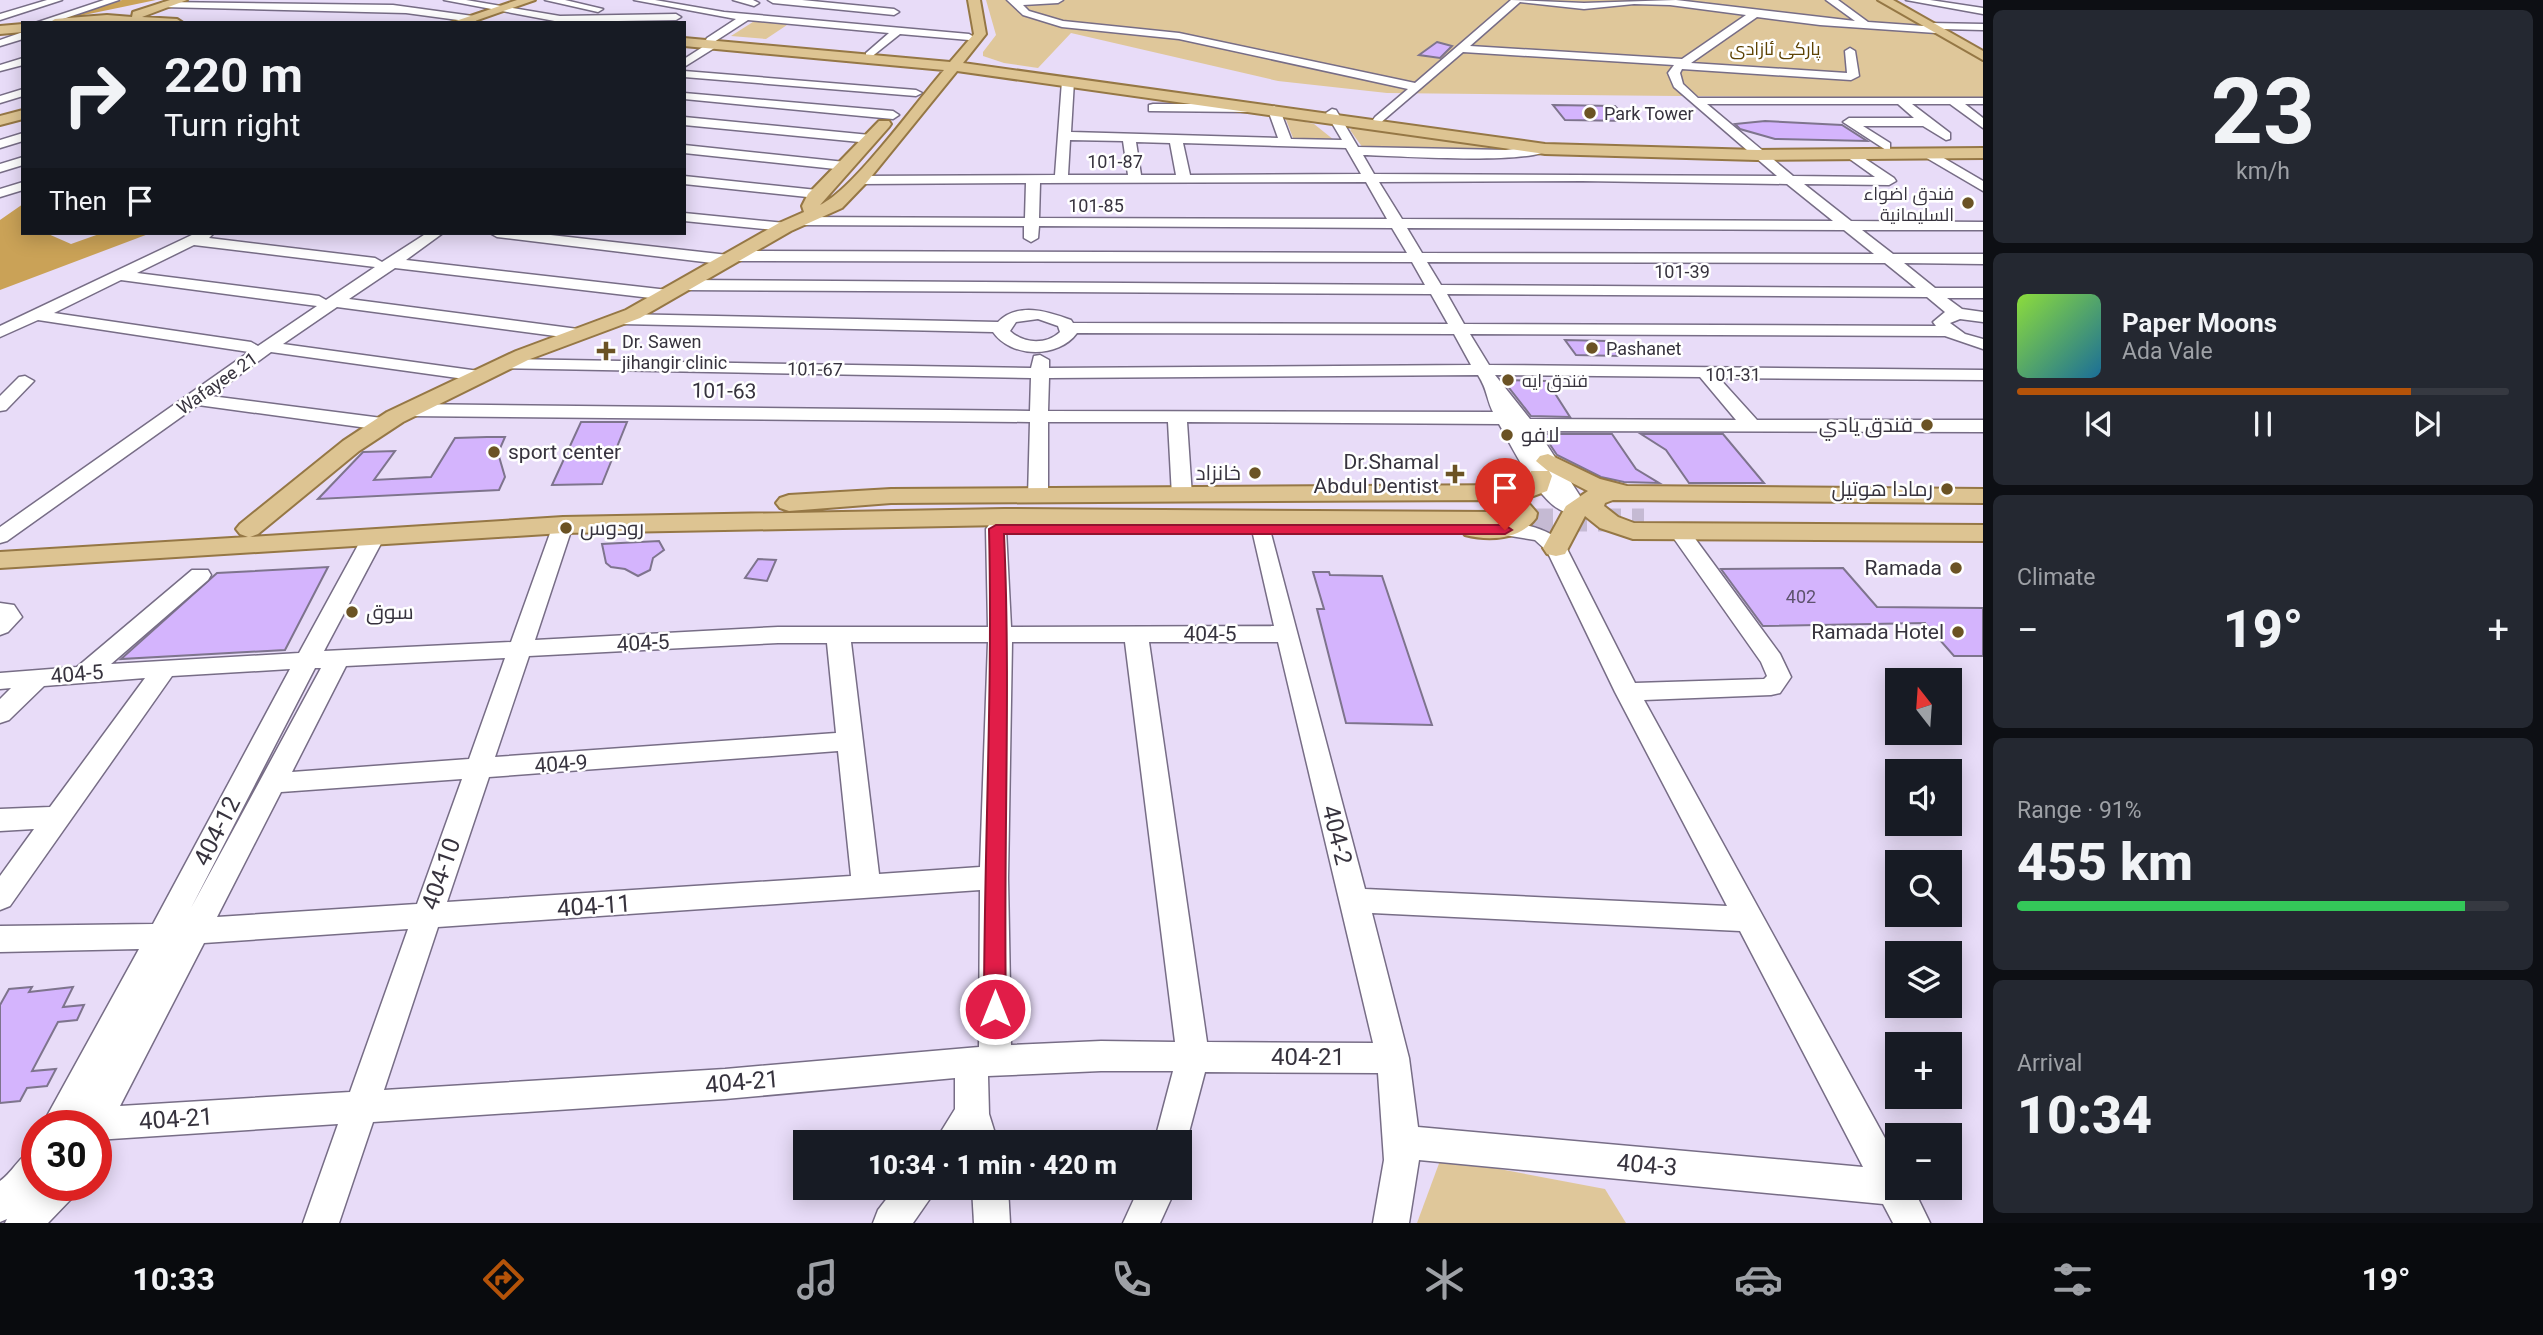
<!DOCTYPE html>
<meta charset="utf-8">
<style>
body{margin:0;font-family:Roboto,Cairo,sans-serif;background:#242831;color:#f1f3f6;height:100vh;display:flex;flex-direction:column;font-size:26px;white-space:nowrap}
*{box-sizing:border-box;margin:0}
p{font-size:23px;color:#9ea1a6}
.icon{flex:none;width:38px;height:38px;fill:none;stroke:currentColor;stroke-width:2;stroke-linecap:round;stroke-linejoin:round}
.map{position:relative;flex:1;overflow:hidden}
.side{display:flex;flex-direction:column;gap:10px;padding:10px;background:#0d0f14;width:560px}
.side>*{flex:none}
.guide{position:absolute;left:21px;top:21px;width:665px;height:214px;border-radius:0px;box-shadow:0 4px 18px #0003;background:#171b24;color:#f1f3f6;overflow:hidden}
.needle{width:46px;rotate:343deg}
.tools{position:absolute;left:1885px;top:668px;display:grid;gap:14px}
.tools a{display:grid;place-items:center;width:77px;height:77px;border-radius:0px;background:#171b24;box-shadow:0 4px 18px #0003;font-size:35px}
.speed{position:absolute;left:21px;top:1110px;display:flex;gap:14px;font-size:35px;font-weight:700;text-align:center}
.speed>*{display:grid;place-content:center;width:91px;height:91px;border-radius:50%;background:#171b24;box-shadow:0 4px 18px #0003;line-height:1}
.speed .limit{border:10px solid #d22;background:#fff;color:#111}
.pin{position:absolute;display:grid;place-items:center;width:60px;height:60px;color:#fff;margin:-72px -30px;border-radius:50% 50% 50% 0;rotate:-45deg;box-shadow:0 0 7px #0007}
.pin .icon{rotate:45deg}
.me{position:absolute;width:77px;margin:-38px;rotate:0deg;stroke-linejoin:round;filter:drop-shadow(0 0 5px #0008)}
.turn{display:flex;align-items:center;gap:24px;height:147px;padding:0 28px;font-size:32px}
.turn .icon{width:91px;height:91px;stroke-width:2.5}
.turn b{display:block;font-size:49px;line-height:60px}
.then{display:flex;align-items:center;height:66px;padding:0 28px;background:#0003;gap:14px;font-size:26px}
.big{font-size:52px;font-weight:800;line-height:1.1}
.side .tile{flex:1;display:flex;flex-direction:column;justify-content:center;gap:10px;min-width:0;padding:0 24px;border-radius:10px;background:#242831}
.side .dial{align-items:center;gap:0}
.dial b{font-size:91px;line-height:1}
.song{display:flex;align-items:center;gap:21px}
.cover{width:84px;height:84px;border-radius:10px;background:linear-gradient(135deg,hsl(90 70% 55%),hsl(200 70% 35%))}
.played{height:7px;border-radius:4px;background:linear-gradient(90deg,#b45309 80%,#363941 80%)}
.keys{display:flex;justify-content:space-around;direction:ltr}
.heat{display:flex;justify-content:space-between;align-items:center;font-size:38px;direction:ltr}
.charge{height:10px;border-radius:5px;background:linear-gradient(90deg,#34c759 91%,#363941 0)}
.trip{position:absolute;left:793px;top:1130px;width:399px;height:70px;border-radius:0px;background:#171b24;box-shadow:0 4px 18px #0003;font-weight:800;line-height:70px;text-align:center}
.tabs{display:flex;height:112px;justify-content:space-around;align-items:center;background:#090b0e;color:#9ea1a6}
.tabs .icon{width:49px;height:49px}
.tabs .active{color:#b45309}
.tabs b{font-size:32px;color:#f1f3f6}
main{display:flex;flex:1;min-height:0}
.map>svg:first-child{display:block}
</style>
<main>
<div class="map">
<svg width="1983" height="1223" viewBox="0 0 1983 1223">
<rect width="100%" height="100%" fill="#e8dcf8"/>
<g fill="#dfc79a">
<polygon points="986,0 1878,0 1983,60 1983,99 1387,93 1278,81 1071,33 1038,68 1004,63 983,56 983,52 996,35"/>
<polygon points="756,20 790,23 766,39 731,36"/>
<polygon points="1285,117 1314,124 1334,140 1293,138"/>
<polygon points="1353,128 1359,128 1509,150 1363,148 1350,130"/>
<polygon points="1441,1158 1605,1189 1626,1223 1417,1223"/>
</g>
<g fill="#caa257">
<polygon points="122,0 156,0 60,20"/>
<polygon points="23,204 23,233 46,233 71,244 102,233 151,233 0,290 0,220"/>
</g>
<g fill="#d4b4fd" stroke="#7e748d" stroke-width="2">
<polygon points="1437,42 1452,46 1440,58 1419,55"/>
<polygon points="1553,105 1615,106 1629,121 1565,120"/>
<polygon points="1765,121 1842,125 1867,141 1775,139 1740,129 1735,124"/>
<polygon points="1565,340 1607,341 1619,356 1576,355"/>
<polygon points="1503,380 1547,381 1570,417 1531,416"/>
<polygon points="581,422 627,422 602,484 552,485"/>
<polygon points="1543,434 1612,434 1636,469 1659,483 1624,482 1601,477 1557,455"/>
<polygon points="1641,434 1723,434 1764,483 1689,483 1666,450"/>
<polygon points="487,437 505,437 498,453 505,477 499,490 318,499 363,452 395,451 374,480 431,477 455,438"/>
<polygon points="659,541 664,550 653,558 650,570 638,576 625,569 611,567 606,563 602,544"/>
<polygon points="758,559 776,560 767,581 745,578"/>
<polygon points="328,567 285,650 121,659 217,573"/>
<polygon points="1843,568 1877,607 1983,608 1983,656 1954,656 1925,623 1763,626 1721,569"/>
<polygon points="1313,572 1329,572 1330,575 1382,576 1432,725 1346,723 1317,609 1324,609"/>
<polygon points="32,987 29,992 73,987 63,1007 84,1005 77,1020 58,1022 32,1071 56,1069 47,1086 27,1088 20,1101 0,1103 0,1005 9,989"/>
</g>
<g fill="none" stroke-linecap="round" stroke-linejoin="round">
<polyline stroke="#c5bad3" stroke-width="23" stroke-dasharray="23 11" stroke-linecap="butt" points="1496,520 1644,520"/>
<defs>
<g id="minor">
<polygon points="47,0 62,0 0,20 0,14"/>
<polygon points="104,0 119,0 51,23 35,23"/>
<polygon points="444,0 466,0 560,16 676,14 681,17 676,20 560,22"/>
<polygon points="545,0 565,0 603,9 598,12"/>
<polygon points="634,0 655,0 724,12 969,34 974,37 969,40 900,34 870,58 866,57 866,53 889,33 748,20 714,42 717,45 716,47 684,67 684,59 709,43 706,40 707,38 736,19"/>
<polygon points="733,0 753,0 759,3 754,6"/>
<polygon points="768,0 802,0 894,9 899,12 894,15 773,3"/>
<path d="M1007 0H1063L1058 3 1023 5 1029 11 1063 21 1179 33 1415 83 1511 0 1584 3 1676 0 1855 21 1826 0H1838L1868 22 1924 26 1929 23 1983 24V30L1941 29 1936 33 1820 25 1757 17 1691 63 1847 73 1845 51 1850 48 1855 51 1859 76 1851 80 1682 69 1680 73 1683 84 1698 98H1983V104H1965L1983 118V128L1950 104H1912L1950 133V139L1946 140 1923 126H1863L1890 143V149L1886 150 1843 122 1849 118H1914L1898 104H1707L1793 176 1875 177 1847 157 1846 154 1852 150 1894 178 1896 181 1889 185 1804 184 1851 221 1983 222V230H1862L1893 254H1983V264L1904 263 1935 288H1983V298H1947L1962 309 1983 312V322L1960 319 1950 323 1965 334 1983 339V349L1945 336 1470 334 1489 365 1983 370V380L1719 378 1757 420H1983V432L1538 431 1580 496 1575 512C1546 520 1512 446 1499 424L1187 422 1192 496 1189 500H1175L1172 496 1168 422H1048V497L1045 501H1031L1028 497 1030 422 408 416 399 410 408 404 1030 411 1031 378 499 368 496 364 499 360 505 359 1031 368 1034 356 1040 355 1049 360V368L1471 365 1454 334 1077 333C1058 359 1011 358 993 332L621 324 613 319 621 314 998 322C1018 302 1047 311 1071 320L1073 323 1448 324 1431 294 685 290 677 285 685 280 1425 285 1412 262 736 261 729 265 497 237 490 233H533L728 255 735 251 1407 253 1392 228 1039 226 1038 238 1031 242 1024 238V226L796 225 789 221 796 217 1025 218 1026 183 860 184 853 180 860 176 1055 175 1062 81 1068 78 1074 81 1071 132 1278 138 1268 110 1274 106 1280 110 1291 139 1342 140 1326 113 1332 109 1336 110 1358 147 1506 150 1545 145 1551 149C1531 165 1396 156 1363 155L1374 174 1777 176 1674 87 1668 73 1674 65 1463 52 1379 124 1373 120 1375 117 1408 89 1179 39 1062 27 1023 15ZM1520 2 1584 9 1634 4 1670 5 1746 15 1682 59 1470 46ZM1070 140 1123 141 1128 175H1068ZM1136 142 1170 143 1176 175H1141ZM1183 143 1346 148 1361 174 1190 175ZM1582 181 1787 184 1833 221 1402 219 1379 182ZM1366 182 1387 219 1039 218 1040 183ZM1407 228 1844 230 1874 254 1422 253ZM1427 262 1885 263 1916 288 1441 285ZM1447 294 1927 297 1945 312 1933 322 1936 326 1464 324ZM1038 319 1058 326 1060 332C1046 345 1024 344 1010 331L1016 322ZM1478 375C1488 391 1486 398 1493 412L1048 411 1049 378ZM1495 375 1700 377 1736 420 1530 419Z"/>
<polygon points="1906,0 1930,0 1983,8 1983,14"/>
<polygon points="165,2 393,5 473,16 478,19 473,22 406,13 162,7 162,3"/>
<polygon points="23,32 23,39 0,46 0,40"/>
<polygon points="23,58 23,65 0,71 0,65"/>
<polygon points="684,71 916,90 922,93 916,96 684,77"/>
<polygon points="23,89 23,96 0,103 0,96"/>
<polygon points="684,93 893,111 899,115 893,119 684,99"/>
<polygon points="1153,104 1248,104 1254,108 1248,112 1149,111 1149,105"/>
<polygon points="684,117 870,135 876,139 870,143 684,125"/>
<polygon points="23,133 23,141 0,148 0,140"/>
<polygon points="684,145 845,162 852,166 845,170 684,153"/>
<polygon points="1930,150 1983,181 1983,191 1925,157 1924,154"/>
<polygon points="23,157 23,165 0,172 0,164"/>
<polygon points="684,176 817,190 824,194 817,198 684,184"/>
<polygon points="23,182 23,190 0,197 0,189"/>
<polygon points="684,213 785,223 792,227 785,231 684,221"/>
<path d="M196 233H214L209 238 375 258 382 262 427 233H443L406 260 668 290 676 295 668 300 395 268 349 299 578 329 586 334 578 339 337 307 283 344 479 371 488 376 479 381 271 352 211 396 382 418 391 424 382 430 198 405 7 541 0 543V527L249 352 38 320 0 337V326ZM194 245 375 267 326 300 319 296 137 273ZM121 280 317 306 258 346 251 342 54 313Z"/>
<polygon points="25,376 34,381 6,410 0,411 0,396 19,377"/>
<path d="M563 519 570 521 573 525 535 640 778 627H988L986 529 989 525H1003L1006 529 1011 627 1274 626 1252 530 1255 526H1269L1365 889 1727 906 1615 692 1547 551 1535 540 1498 534 1495 530 1498 526C1521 520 1547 529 1564 543L1635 683 1764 679 1767 676 1761 662 1670 533 1674 529H1688L1780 654 1791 677 1780 693 1771 695 1644 700 1897 1160V1188H1913L1930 1223H1893L1883 1204 1419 1160 1409 1223H1373L1384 1160 1378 1073 1205 1072 1183 1155 1180 1156V1143H1154L1173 1071H1101L988 1076 989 1114 998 1143H934L955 1109V1078L725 1099 373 1122 339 1223H303L338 1124 96 1140V1125H42L139 949 0 952V926L153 924 290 669 172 676 10 906 0 910V876L34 829 0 831V809L50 807 145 678 44 686 9 720 0 723V699L11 688 0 689V673L77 667 192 570H208L211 575 208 580 111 664 299 653 363 536 367 532H381L385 536 324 651 511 642 553 525 556 521ZM851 642H988L980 867 879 874ZM1012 642H1125L1175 1042 1101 1041 1011 1045 1008 878ZM1149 642H1278L1373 1043 1207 1042ZM778 643H827L836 733 495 757 529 656ZM505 658 469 759 292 772 346 666ZM315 668H321L191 908ZM838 751 851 876 447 902 489 777ZM462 779 417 904 217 917 281 792ZM980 890 979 1047 725 1069 384 1090 438 927ZM1372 913 1740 931 1863 1167 1418 1127 1409 1058ZM408 929 350 1092 120 1106 204 943Z"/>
<polygon points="0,603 14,605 22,617 8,632 0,635"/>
<path d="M37 1147V1185H79L73 1197 48 1223H5L7 1219 0 1222V1181C15 1170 20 1154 37 1147Z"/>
<polygon points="895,1188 935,1188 929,1200 913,1223 873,1223 878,1210"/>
<polygon points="972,1188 1008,1188 1010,1223 974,1223"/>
<polygon points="1139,1188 1176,1188 1160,1223 1123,1223"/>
</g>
<g id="major">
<polygon points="170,0 187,0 142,17 177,19 183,23 49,23 55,19 107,15 132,17 133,12"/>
<polygon points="517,0 535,0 469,23 450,23"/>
<path d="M968 0H980L986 34 963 63 1545 144 1757 150 1983 148V158L1757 160 1545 154 957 71 866 183 842 208 791 231 640 318 530 359 403 422 359 451 258 534 250 537 563 517 1004 509 1493 512 1502 515 1505 519 1511 515 1510 511 1492 500 891 503 789 511 780 508 776 503 780 498 789 495 891 489 1520 485 1527 482 1531 471H1548L1536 461 1540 456 1548 454 1600 479 1627 486 1983 489V503L1613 500 1605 503 1604 506 1618 517 1634 523 1983 525V541L1633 539 1600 528 1585 516 1565 554 1556 556 1547 554 1543 548 1566 506 1588 491 1549 471 1552 476 1547 491 1525 499 1537 513 1536 518C1520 540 1489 541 1465 535L1461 530 1463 527 1004 525 563 533 0 568V552L248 537 240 534 236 529 240 524 343 441 387 412 516 351 626 310 779 223 804 212 802 206 808 194 879 121H889L891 124 889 127 820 205C853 190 917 101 944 70L684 46V38L950 62 974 34Z"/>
<polygon points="1878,0 1893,0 1983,51 1983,60"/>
<polygon points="23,24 23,32 0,34 0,26"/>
<polygon points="23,110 23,119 0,125 0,116"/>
</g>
</defs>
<use href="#minor" stroke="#776d86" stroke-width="3"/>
<use href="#major" stroke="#957745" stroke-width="4"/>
<use href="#minor" fill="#fff" fill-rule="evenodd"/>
<use href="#major" fill="#ddc492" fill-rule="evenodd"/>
</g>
<path fill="#e11d48" stroke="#92132f" stroke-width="2" d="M996 525H1505L1512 530 1505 534H1004C1011 692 1003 850 1006 1009L1002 1016 995 1018 987 1016 984 1009C984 849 993 689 989 529Z"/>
<g fill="#6b5324" stroke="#fff" stroke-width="2.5">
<circle cx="1590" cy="113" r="7"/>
<circle cx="1968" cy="203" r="7"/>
<circle cx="1592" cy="348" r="7"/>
<path d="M602.5 340.5h7v7h7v7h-7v7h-7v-7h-7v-7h7z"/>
<circle cx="1508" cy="380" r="7"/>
<circle cx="1927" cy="425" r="7"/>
<circle cx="1507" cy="435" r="7"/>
<circle cx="494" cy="452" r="7"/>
<circle cx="1255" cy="473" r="7"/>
<path d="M1451.5 463.5h7v7h7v7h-7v7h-7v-7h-7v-7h7z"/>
<circle cx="1947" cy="489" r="7"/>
<circle cx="566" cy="528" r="7"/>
<circle cx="1956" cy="568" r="7"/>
<circle cx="352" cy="612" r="7"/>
<circle cx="1958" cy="632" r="7"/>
</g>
<g text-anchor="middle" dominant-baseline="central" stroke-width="5" stroke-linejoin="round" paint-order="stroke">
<g font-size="18" fill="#5d4203" stroke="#fff">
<text x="1775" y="48">پارکی ئازادی</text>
</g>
<g font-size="18" fill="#37333e" stroke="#fff" text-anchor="start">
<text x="1604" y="113">Park Tower</text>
<text x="1954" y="193" text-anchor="end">فندق اضواء<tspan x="1954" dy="21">السليمانية</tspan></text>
<text x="622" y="341">Dr. Sawen<tspan x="622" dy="21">jihangir clinic</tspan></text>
<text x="1606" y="348">Pashanet</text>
<text x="1522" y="380">فندق ايه</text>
</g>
<g font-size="18" fill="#37333e" stroke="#fff">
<text x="1115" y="161">101-87</text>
<text x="1096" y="205">101-85</text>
<text x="1682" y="271">101-39</text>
<text transform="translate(815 369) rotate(1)">101-67</text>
<text x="1733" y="374">101-31</text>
<text transform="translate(217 383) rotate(-35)">Wafayee 21</text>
</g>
<g font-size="18" fill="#5e536e">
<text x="1801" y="596">402</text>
</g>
<g font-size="21" fill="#37333e" stroke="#fff">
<text transform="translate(724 391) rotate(1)">101-63</text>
<text x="1210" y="634">404-5</text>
<text transform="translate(643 643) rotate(-3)">404-5</text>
<text transform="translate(77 674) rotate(-5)">404-5</text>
<text transform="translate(561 764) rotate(-4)">404-9</text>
</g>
<g font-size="21" fill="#37333e" stroke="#fff" text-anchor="end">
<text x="1913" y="425">فندق يادي</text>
<text x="1521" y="435" text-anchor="start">لافو</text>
<text x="508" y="452" text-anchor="start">sport center</text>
<text x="1439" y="462">Dr.Shamal<tspan x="1439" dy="24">Abdul Dentist</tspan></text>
<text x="1241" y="473">خانزاد</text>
<text x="1933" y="489">رمادا هوتيل</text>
<text x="580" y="528" text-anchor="start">رودوس</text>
<text x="1942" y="568">Ramada</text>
<text x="366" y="612" text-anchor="start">سوق</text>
<text x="1944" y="632">Ramada Hotel</text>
</g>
<g font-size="24" fill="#37333e" stroke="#fff">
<text transform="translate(217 831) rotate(-63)">404-12</text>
<text transform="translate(1337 835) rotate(76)">404-2</text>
<text transform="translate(441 874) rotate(-71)">404-10</text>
<text transform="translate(594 906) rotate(-4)">404-11</text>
<text x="1308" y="1057">404-21</text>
<text transform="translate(742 1082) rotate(-5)">404-21</text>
<text transform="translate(176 1119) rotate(-4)">404-21</text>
<text transform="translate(1647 1165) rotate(5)">404-3</text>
</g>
</g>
</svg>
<div class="tools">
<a><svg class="needle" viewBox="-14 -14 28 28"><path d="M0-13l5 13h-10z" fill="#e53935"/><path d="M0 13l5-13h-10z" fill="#9ea1a6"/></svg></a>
<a><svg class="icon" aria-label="sound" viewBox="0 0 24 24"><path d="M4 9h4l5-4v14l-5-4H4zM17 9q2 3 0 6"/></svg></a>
<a><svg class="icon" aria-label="search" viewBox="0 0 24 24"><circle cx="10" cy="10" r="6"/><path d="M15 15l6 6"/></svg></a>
<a><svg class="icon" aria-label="layers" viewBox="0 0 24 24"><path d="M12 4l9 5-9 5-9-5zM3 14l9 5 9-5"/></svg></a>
<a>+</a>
<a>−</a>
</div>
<div class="speed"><div class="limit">30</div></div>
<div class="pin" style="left:1505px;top:530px;background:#d93025"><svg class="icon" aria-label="arrive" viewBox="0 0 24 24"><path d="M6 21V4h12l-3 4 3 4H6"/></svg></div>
<svg class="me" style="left:995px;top:1009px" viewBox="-20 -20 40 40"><circle r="17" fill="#e11d48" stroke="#fff" stroke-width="3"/><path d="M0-11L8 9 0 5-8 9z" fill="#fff"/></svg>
<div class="trip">10:34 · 1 min · 420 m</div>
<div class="guide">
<div class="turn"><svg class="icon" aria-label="right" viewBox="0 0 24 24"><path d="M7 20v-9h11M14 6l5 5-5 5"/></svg><div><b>220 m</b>Turn right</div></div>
<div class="then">Then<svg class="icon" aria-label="arrive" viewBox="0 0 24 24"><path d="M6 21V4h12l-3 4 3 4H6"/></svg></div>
</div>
</div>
<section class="side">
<div class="tile dial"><b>23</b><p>km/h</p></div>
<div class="tile">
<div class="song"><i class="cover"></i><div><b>Paper Moons</b><p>Ada Vale</p></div></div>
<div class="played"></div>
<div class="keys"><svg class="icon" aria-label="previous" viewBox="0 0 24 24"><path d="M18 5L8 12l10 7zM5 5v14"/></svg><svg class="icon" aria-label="pause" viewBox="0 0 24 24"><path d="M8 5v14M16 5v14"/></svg><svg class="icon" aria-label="next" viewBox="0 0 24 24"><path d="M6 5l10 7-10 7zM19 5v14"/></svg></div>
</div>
<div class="tile"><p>Climate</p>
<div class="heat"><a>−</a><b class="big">19°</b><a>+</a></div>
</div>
<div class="tile"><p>Range · 91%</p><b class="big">455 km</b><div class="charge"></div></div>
<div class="tile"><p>Arrival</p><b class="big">10:34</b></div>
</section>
</main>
<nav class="tabs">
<b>10:33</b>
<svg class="icon active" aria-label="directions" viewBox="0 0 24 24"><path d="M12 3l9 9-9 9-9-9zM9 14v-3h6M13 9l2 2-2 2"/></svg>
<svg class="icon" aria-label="music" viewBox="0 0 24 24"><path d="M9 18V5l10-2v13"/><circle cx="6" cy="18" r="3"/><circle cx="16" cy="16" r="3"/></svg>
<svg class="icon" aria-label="phone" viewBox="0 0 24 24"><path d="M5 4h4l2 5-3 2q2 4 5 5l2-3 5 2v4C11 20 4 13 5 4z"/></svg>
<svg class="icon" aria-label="climate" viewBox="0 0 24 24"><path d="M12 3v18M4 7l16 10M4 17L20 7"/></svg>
<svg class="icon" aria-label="car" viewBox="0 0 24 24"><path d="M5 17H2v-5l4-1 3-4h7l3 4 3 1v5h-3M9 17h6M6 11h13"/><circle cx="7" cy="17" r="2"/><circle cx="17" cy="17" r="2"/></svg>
<svg class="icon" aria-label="filters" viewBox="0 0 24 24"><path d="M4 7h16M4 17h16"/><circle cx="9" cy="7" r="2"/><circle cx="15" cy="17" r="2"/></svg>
<b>19°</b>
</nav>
